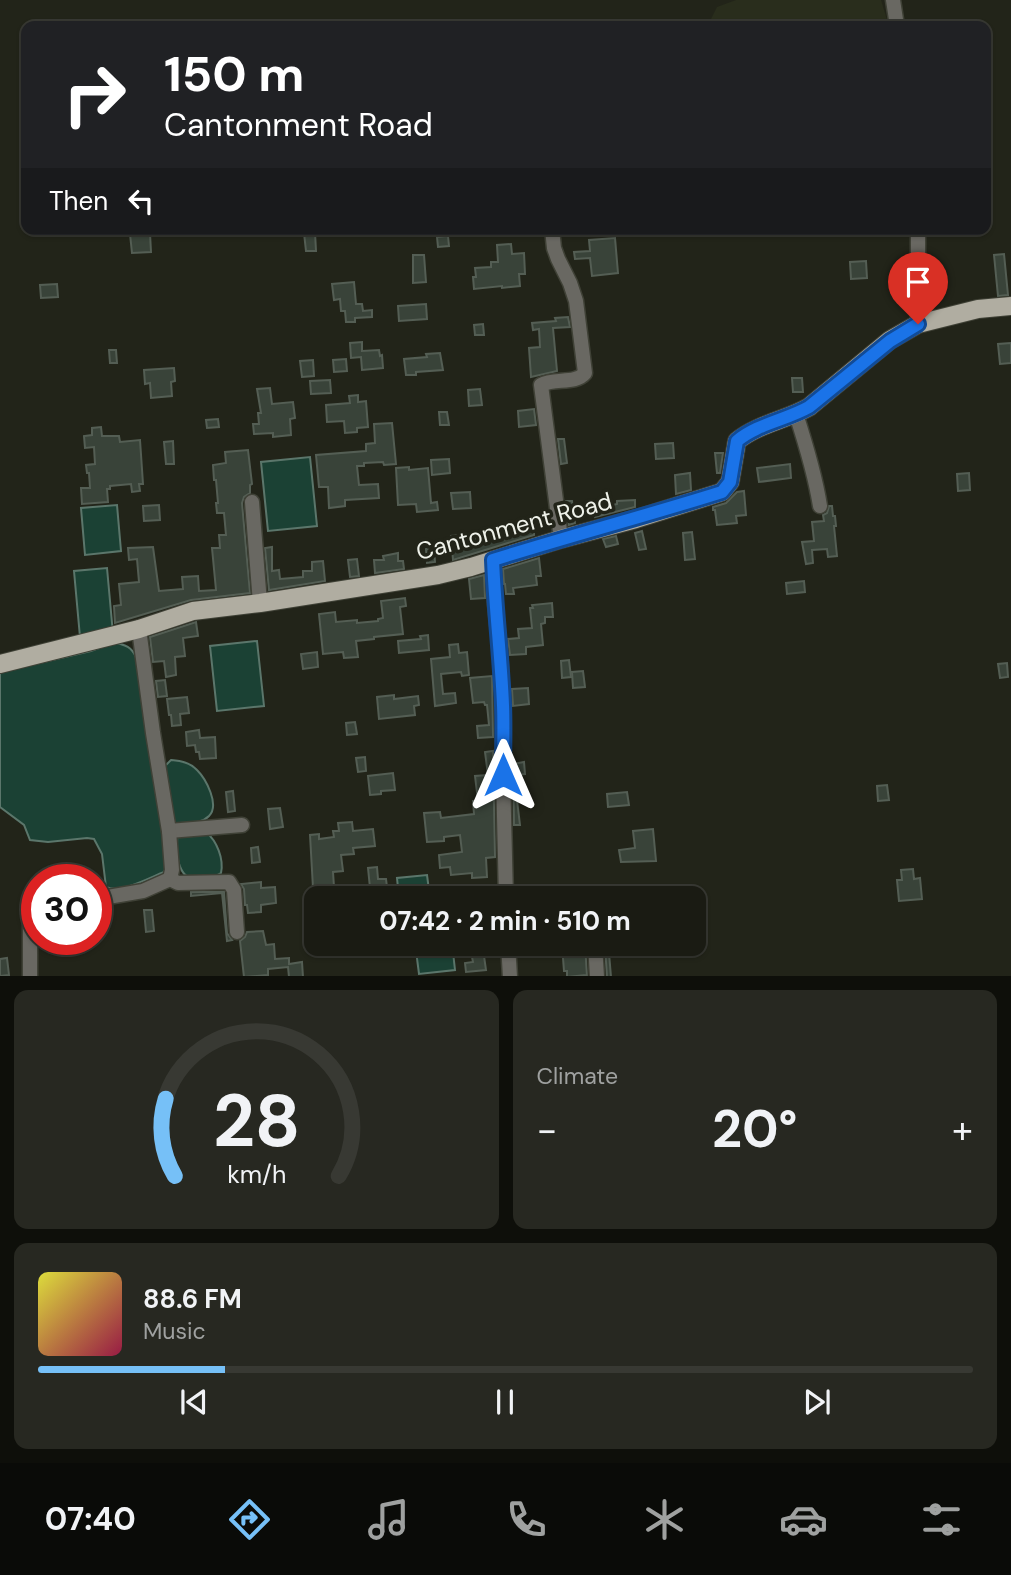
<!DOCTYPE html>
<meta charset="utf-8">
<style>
body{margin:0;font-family:"DM Sans",sans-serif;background:#272821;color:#f1f3f6;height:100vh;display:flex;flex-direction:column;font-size:26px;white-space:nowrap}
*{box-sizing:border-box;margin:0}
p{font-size:23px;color:#9fa1a0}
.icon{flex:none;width:38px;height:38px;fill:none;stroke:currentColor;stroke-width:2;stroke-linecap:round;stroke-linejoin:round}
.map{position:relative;height:976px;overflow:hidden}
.panel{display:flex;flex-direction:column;gap:14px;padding:14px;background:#0e0f0a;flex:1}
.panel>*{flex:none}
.guide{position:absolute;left:21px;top:21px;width:970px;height:214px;border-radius:14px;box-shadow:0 2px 5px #0004,0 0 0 2px #383933;background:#202124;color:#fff;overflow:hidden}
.speed{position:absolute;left:21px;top:864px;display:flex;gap:14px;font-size:35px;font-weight:700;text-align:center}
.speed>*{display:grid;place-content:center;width:91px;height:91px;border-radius:50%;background:#1a1b13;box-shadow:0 2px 5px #0004,0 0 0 2px #383933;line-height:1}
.speed .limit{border:10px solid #d22;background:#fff;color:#111}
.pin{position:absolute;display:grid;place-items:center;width:60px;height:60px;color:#fff;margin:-72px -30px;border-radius:50% 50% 50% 0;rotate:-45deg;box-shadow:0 0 7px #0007}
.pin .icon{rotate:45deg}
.me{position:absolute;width:77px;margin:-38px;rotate:0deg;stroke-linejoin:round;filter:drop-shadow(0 0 5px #0008)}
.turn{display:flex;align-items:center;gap:24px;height:147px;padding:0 28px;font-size:32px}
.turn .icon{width:91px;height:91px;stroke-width:2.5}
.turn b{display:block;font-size:49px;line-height:60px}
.then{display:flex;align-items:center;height:66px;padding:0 28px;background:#0003;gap:14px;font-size:26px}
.big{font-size:52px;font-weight:700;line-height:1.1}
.panel .widget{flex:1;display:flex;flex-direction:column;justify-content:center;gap:10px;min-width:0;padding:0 24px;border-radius:14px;background:#272821}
.panel .dial{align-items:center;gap:0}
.dial svg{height:182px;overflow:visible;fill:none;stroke:#383933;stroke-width:7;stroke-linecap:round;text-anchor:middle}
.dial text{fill:#f1f3f6;stroke:none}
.song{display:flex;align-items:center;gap:21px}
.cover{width:84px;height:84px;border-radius:10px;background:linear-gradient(135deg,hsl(60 70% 55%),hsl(340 70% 35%))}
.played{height:7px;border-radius:4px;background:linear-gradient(90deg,#76c0f7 20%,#383933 20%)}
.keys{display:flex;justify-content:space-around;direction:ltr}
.heat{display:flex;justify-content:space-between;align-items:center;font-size:38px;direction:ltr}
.panel .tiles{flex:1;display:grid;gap:14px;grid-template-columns:1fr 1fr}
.widget:last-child{grid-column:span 2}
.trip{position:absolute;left:304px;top:886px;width:402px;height:70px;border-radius:14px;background:#1a1b13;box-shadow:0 2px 5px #0004,0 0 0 2px #383933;font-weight:700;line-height:70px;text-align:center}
.dock{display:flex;height:112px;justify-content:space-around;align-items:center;background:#0a0b08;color:#9fa1a0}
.dock .icon{width:49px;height:49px}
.dock .active{color:#76c0f7}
.dock b{font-size:32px;color:#f1f3f6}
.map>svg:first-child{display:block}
</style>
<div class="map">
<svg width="1011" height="977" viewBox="0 0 1011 977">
<rect width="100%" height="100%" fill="#222419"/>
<polygon fill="#292d1c" points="736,0 881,0 889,26 711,26 710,21 717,7"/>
<g fill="#1b4134" stroke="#5b766b" stroke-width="2">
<polygon points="310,457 317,526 268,531 261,462"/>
<polygon points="117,505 121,551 85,555 81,508"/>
<polygon points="107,568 113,634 80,637 74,571"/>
<polygon points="257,641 264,706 217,711 210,646"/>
<path d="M117 643C129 646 133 649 137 660L168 864 164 872C149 878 120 894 106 887L102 854 94 839 87 838 48 842 30 840 24 825 0 807V672L91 651 107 645Z"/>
<path d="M171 760C180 761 190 762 197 770 206 779 220 805 209 816 201 824 188 823 177 825L174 821 165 766Z"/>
<path d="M178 832H206C217 841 224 859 221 873 215 877 212 877 205 878 202 879 195 880 193 879 175 875 176 846 178 832Z"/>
<polygon points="427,875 430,898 399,898 397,878"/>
<polygon points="415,943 452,943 455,970 419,974"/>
</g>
<g fill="#394339" stroke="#545e54" stroke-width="2">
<polygon points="315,232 316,251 306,251 304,233"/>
<polygon points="150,233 151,252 132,253 130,234"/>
<polygon points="448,236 449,246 438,247 437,237"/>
<polygon points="615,238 618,273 592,276 590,258 575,259 574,252 590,251 589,240"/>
<polygon points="511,244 512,254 524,253 525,274 519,274 520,286 502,288 502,286 474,289 473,277 476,277 475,268 491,267 491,262 498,262 497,245"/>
<polygon points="1004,254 1008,295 998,296 994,255"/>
<polygon points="413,255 424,255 426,282 413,283"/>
<polygon points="866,261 867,278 851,279 850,262"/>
<polygon points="354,282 356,304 362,304 363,311 372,310 372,317 355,318 355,322 346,322 345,311 341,311 340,299 334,300 332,284"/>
<polygon points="57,284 58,297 41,298 40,285"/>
<polygon points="426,304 427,319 399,321 398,306"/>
<polygon points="568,317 570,327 553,328 557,371 531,377 529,348 540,347 539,329 533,330 532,323 556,321 555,318"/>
<polygon points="483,324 484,335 475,335 474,325"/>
<polygon points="362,342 362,351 379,350 380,356 382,355 383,368 362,370 361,357 351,358 350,343"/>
<polygon points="1011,343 1011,363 1000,364 998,344"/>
<polygon points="109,350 116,350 117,363 110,363"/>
<polygon points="440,353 443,370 416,372 416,375 406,375 404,359 427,357 426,354"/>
<polygon points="346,359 347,371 334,372 333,360"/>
<polygon points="313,360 314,376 302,377 300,361"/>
<polygon points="174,368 175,381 171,382 172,396 151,398 150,383 145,384 144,370"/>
<polygon points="792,378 802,378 803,392 793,392"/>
<polygon points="330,380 331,393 311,394 310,381"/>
<polygon points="270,388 272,404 293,402 295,418 290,419 291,435 273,437 273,433 254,434 253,424 259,424 258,413 261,413 257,389"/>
<polygon points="480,389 482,405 469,406 468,390"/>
<polygon points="358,395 358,402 366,401 368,427 357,428 357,432 345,433 344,421 327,422 326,405 350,403 349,396"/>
<polygon points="534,409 536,425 519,427 518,411"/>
<polygon points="439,412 447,412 449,425 440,425"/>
<polygon points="218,419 219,427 207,428 206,420"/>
<polygon points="392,423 396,464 384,465 383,462 364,463 364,466 357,466 359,485 378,484 379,498 345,500 345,506 329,508 328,487 319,487 316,455 366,451 366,444 375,443 374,424"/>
<polygon points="101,427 102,436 119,436 120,442 140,440 143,484 139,484 140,491 132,492 131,484 110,486 110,489 107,489 108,502 82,504 81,488 90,488 89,473 87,473 86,465 95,464 94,447 85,448 84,436 92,435 92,428"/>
<polygon points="558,439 564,439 567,463 561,464"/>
<polygon points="173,441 174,464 166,464 164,442"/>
<polygon points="673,443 674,458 656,459 655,444"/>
<polygon points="248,450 252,484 250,485 250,493 244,497 242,503 250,593 191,600 115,623 114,606 121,605 119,584 139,582 137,559 129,560 128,548 153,547 159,591 183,589 182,577 198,576 199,591 216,590 212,548 220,548 219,535 226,535 224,513 217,513 216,503 218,503 216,480 214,480 213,465 226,463 225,452"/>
<polygon points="715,453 723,453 720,473 717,473"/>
<polygon points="449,459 450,473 432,475 431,460"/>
<polygon points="790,464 791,478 759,482 757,468"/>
<polygon points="409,467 409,470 428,468 431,503 437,502 438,510 417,512 416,504 398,505 396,468"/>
<polygon points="690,473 691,490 676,494 675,475"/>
<polygon points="969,473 970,490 958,491 957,474"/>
<polygon points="744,491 746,515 736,516 737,523 717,525 715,510 713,510 713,507 726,503 737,492"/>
<polygon points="470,492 471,508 453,509 451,493"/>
<polygon points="635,500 635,507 595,517 593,510 617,504 617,501"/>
<polygon points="566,501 572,501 575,523 569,525"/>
<polygon points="159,505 160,520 144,521 143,506"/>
<polygon points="829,506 832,506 833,516 835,516 836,526 834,526 837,556 828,557 827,549 812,550 813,563 806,564 802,542 814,541 812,522 824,521 823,515 827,513"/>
<polygon points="521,525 522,531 534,531 534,535 453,560 451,536 477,534 478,541 508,539 506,526"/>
<polygon points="642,531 646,549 639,550 635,533"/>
<polygon points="692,532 695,559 685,560 683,533"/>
<polygon points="616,536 618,544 606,547 603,539"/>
<polygon points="272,547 272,571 279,570 280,579 303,577 303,571 312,571 312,562 323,561 325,581 269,590 265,548"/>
<polygon points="434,548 435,562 427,563 426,549"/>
<polygon points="398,553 398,561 403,561 404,569 375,573 374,560 384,560 383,556"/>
<polygon points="539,558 541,576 536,576 537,585 513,588 514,594 506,594 505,584 504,584 503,569"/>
<polygon points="357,559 359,576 350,577 348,560"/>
<polygon points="484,575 485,598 471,599 469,579"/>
<polygon points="804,581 805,592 787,594 786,583"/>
<polygon points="405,598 406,606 400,607 403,634 374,637 374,639 356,641 358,657 344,658 343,652 323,654 319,614 335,612 336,622 357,620 357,623 378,621 378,619 383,618 381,601"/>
<polygon points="552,603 553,617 545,617 545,623 541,624 543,645 526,647 526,654 510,655 508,639 519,638 518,629 532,628 530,608 533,608 532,605"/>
<polygon points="196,622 198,636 183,638 185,656 175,657 176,675 166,677 164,661 153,662 150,637"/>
<polygon points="428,635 429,650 399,653 398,641 421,639 420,636"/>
<polygon points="458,644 459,653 467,652 469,675 462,676 461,672 441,674 443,694 455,693 456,703 435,706 431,659 450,657 449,645"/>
<polygon points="317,652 318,667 303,669 301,654"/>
<polygon points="569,660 571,677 562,678 561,661"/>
<polygon points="1007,663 1008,677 1000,678 998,664"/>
<polygon points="583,671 585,687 573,688 572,672"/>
<polygon points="492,676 493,737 478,738 477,726 489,725 487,705 485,705 484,702 473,703 470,678"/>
<polygon points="165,680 167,696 158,697 156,681"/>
<polygon points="528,688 529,704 513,706 512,689"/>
<polygon points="394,695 394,699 418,696 419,705 414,706 415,715 379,719 377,697"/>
<polygon points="187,697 189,713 180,714 181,725 172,726 171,715 169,715 167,699"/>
<polygon points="355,722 357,734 347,735 346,723"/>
<polygon points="199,730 200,738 215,737 216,758 200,759 199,752 196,752 195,745 187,746 186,732"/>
<polygon points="493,751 495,857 486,858 487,877 472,878 472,873 451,875 450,867 440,868 439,855 462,852 460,835 444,837 444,841 427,842 424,813 440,812 441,818 474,814 473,801 478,801 475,776 488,775 485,752"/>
<polygon points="365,757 366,771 358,772 356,758"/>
<polygon points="524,762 525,774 514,775 520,825 514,825 513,764"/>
<polygon points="393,773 395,790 381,791 381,794 370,795 368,776"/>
<polygon points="887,785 889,800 878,801 877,786"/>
<polygon points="233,791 235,811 228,812 226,792"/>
<polygon points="627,792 629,805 608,807 607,794"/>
<polygon points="280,808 283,827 270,829 268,809"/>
<polygon points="352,822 353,831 373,829 375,846 353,848 354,854 341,855 343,871 333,872 334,887 342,886 344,898 317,898 316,888 313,888 310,835 319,834 319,839 334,837 333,831 339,831 338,823"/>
<polygon points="653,829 656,861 621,862 619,850 635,848 633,831"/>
<polygon points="258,847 260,862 252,863 251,848"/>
<polygon points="377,867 378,879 386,879 387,887 370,888 368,868"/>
<polygon points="913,869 914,879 920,878 922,899 899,901 897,880 902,880 901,870"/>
<polygon points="261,882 261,888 275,887 276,903 261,905 261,912 248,913 247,905 245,905 244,889 241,884"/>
<polygon points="191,892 224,892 227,933 232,940 227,941 222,893 191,896"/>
<polygon points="144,910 152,910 154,931 146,932"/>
<polygon points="263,931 266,945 274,944 275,959 289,958 289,964 302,962 303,977 289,977 288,967 268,969 268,975 244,977 240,941 245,937 247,932"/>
<polygon points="574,943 585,943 587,977 585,977 585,975 567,977 567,971 564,971 562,945"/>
<polygon points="605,946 606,953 609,953 611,977 607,977"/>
<polygon points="484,956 486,970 466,972 465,963 473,962 472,957"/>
<polygon points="7,958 9,975 0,976 0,959"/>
</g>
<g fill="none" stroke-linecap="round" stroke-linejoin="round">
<defs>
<g id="minor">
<polyline points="893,0 897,26"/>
<path d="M552 229 554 248 558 259 570 283 576 301 585 373C575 385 554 377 541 385L561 539"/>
<polyline points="918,324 918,229"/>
<path d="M796 414C806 445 815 474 820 506"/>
<polyline points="252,502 260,603"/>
<polyline points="493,560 495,604 500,651 503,707 503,775 506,898"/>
<polyline points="169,831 242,825"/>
<polyline points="170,879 178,883 229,882 234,890 237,932"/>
<polyline points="96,899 143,891 170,879 172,870 169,831 153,733 139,629"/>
<polyline points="508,943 510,977"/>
<polyline points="595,943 597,977"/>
<polyline points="30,977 30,915 32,908 37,905"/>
</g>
<path id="major" d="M0 664 139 629 193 611 260 603 438 575 471 567 561 539 636 519 722 492 730 482 737 441C758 424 786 420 809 407L890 340 918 324 978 309 1011 306"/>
</defs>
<use href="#minor" stroke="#3f4136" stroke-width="17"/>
<use href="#major" stroke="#3f4136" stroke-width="20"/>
<use href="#minor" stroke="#696862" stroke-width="14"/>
<use href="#major" stroke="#b0ada1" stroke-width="18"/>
</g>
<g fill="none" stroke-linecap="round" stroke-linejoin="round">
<defs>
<path id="route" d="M503 775C503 752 504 728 503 705 501 657 495 609 493 560 569 536 646 516 722 492L730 482 737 441C757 424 786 420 809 407L890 341 918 324"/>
</defs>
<use href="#route" stroke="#114b97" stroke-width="18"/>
<use href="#route" stroke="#1a73e8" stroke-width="12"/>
</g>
<g text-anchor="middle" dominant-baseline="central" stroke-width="7" stroke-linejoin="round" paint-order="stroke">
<g font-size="24" fill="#eff2ea" stroke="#222419">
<text transform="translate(514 526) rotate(-15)">Cantonment Road</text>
</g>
</g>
</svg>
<div class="speed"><div class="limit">30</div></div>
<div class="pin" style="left:918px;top:324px;background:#d93025"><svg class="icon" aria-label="arrive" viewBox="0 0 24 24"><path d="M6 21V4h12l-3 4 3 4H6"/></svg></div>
<svg class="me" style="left:503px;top:775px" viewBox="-20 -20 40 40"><path d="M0-17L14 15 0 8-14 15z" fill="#1a73e8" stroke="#fff" stroke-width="4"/></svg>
<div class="trip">07:42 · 2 min · 510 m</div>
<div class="guide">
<div class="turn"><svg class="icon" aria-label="right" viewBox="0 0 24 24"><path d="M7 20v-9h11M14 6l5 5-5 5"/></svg><div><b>150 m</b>Cantonment Road</div></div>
<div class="then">Then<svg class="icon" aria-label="left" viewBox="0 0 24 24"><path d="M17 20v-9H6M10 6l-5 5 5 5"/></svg></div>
</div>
</div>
<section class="panel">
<div class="tiles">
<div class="widget dial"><svg viewBox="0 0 100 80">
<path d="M14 69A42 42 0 1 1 86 69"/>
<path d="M14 69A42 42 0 0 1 10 35" stroke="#76c0f7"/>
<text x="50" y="56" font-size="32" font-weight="700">28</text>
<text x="50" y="72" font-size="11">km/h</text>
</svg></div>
<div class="widget"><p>Climate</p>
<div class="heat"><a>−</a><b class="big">20°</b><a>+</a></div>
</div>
<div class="widget">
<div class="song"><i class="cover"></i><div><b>88.6 FM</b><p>Music</p></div></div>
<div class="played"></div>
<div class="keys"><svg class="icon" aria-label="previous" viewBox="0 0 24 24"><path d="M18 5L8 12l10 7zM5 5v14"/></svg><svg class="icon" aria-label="pause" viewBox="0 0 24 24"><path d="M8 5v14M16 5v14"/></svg><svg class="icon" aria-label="next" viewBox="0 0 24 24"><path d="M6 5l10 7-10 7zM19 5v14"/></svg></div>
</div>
</div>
</section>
<nav class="dock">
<b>07:40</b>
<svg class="icon active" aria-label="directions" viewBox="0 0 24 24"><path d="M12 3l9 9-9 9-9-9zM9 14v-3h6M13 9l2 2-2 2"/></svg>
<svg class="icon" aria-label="music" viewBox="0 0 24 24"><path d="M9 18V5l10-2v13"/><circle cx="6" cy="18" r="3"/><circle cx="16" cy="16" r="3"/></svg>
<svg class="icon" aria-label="phone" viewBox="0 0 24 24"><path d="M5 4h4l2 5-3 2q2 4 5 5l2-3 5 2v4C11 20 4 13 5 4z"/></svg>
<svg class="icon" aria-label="climate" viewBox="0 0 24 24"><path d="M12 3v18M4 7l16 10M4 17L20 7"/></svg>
<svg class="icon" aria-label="car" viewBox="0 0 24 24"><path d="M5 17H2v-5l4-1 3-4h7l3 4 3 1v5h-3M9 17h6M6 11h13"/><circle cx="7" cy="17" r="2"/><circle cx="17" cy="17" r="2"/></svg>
<svg class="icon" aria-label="filters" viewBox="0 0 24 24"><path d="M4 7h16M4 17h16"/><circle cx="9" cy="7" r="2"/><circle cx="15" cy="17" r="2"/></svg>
</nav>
